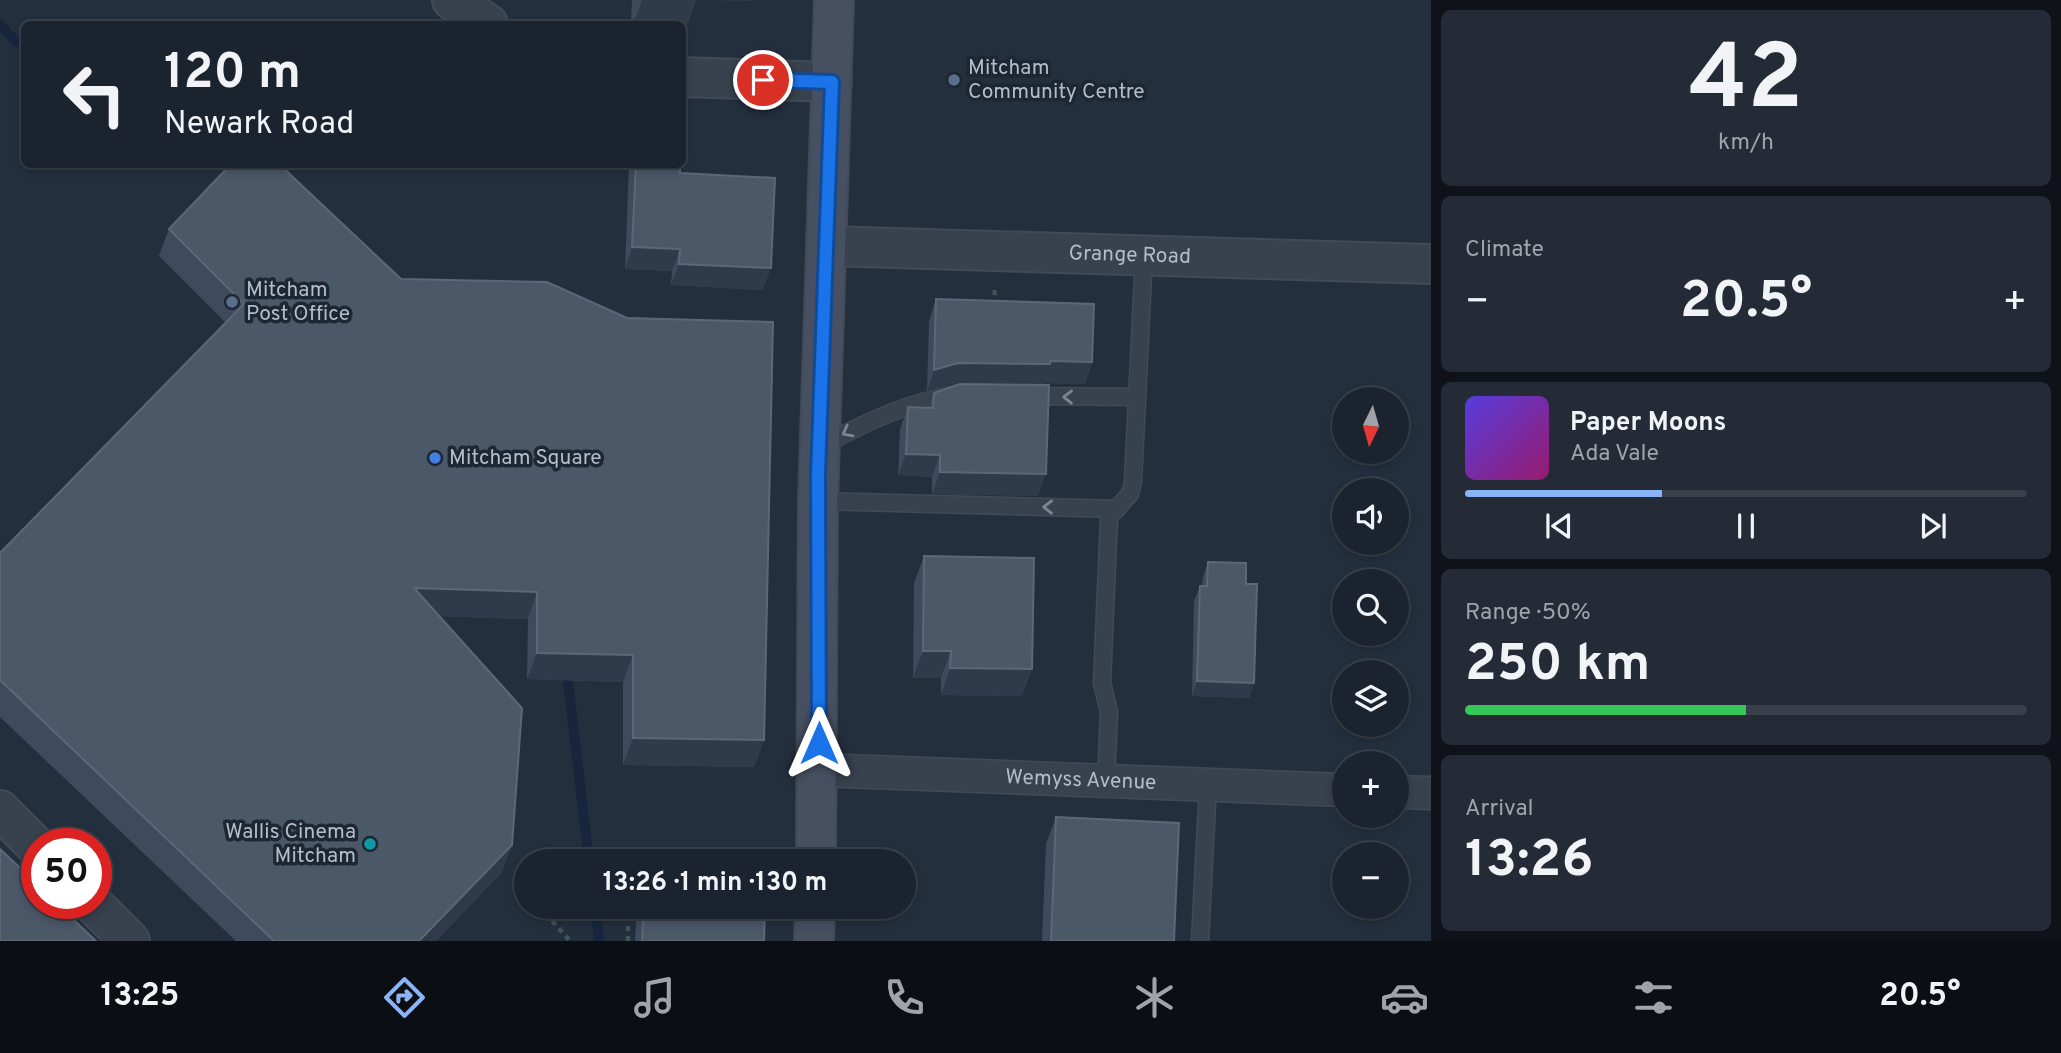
<!DOCTYPE html>
<meta charset="utf-8">
<style>
body{margin:0;font-family:Overpass,sans-serif;background:#242b36;color:#f1f3f6;height:100vh;display:flex;flex-direction:column;font-size:26px;white-space:nowrap}
*{box-sizing:border-box;margin:0}
p{font-size:23px;color:#a0a4aa}
.icon{flex:none;width:38px;height:38px;fill:none;stroke:currentColor;stroke-width:2;stroke-linecap:round;stroke-linejoin:round}
.map{position:relative;flex:1;overflow:hidden}
.drawer{display:flex;flex-direction:column;gap:10px;padding:10px;background:#0f1319;width:630px}
.drawer>*{flex:none}
.hud{position:absolute;left:21px;top:21px;width:665px;height:147px;border-radius:10px;box-shadow:0 4px 10px #0003,0 0 0 2px #39404a;background:#1b232e;color:#f1f3f6;overflow:hidden}
.needle{width:46px;rotate:185deg}
.controls{position:absolute;left:1332px;top:387px;display:grid;gap:14px}
.controls a{display:grid;place-items:center;width:77px;height:77px;border-radius:50%;background:#1b232e;box-shadow:0 4px 10px #0003,0 0 0 2px #39404a;font-size:35px}
.speed{position:absolute;left:21px;top:828px;display:flex;gap:14px;font-size:35px;font-weight:700;text-align:center}
.speed>*{display:grid;place-content:center;width:91px;height:91px;border-radius:50%;background:#1b232e;box-shadow:0 4px 10px #0003,0 0 0 2px #39404a;line-height:1}
.speed .limit{border:10px solid #d22;background:#fff;color:#111}
.pin{position:absolute;display:grid;place-items:center;width:60px;height:60px;color:#fff;margin:-30px;border:4px solid #fff;border-radius:50%;box-shadow:0 2px 7px #0007}
.me{position:absolute;width:77px;margin:-38px;rotate:0deg;stroke-linejoin:round;filter:drop-shadow(0 0 5px #0008)}
.turn{display:flex;align-items:center;gap:24px;height:147px;padding:0 28px;font-size:32px}
.turn .icon{width:91px;height:91px;stroke-width:2.5}
.turn b{display:block;font-size:49px;line-height:60px}
.big{font-size:52px;font-weight:700;line-height:1.1}
.drawer .card{flex:1;display:flex;flex-direction:column;justify-content:center;gap:10px;min-width:0;padding:0 24px;border-radius:10px;background:#242b36}
.drawer .dial{align-items:center;gap:0}
.dial b{font-size:91px;line-height:1}
.song{display:flex;align-items:center;gap:21px}
.cover{width:84px;height:84px;border-radius:10px;background:linear-gradient(135deg,hsl(250 70% 55%),hsl(320 70% 35%))}
.played{height:7px;border-radius:4px;background:linear-gradient(90deg,#8ab4f8 35%,#39404a 35%)}
.keys{display:flex;justify-content:space-around;direction:ltr}
.heat{display:flex;justify-content:space-between;align-items:center;font-size:38px;direction:ltr}
.charge{height:10px;border-radius:5px;background:linear-gradient(90deg,#34c759 50%,#39404a 0)}
.trip{position:absolute;left:514px;top:849px;width:402px;height:70px;border-radius:35px;background:#1b232e;box-shadow:0 4px 10px #0003,0 0 0 2px #39404a;font-weight:700;line-height:70px;text-align:center}
.tabs{display:flex;height:112px;justify-content:space-around;align-items:center;background:#0b0e12;color:#a0a4aa}
.tabs .icon{width:49px;height:49px}
.tabs .active{color:#8ab4f8}
.tabs b{font-size:32px;color:#f1f3f6}
main{display:flex;flex:1;min-height:0}
.map>svg:first-child{display:block}
</style>
<main>
<div class="map">
<svg width="1431" height="941" viewBox="0 0 1431 941">
<rect width="100%" height="100%" fill="#242f3e"/>
<g fill="none" stroke-linecap="round" stroke-linejoin="round">
<g stroke="#17263c" stroke-width="10">
<polyline points="0,25 16,42"/>
<polyline points="568,681 589,861"/>
<polyline points="595,906 599,941"/>
</g>
<defs>
<g id="service">
<polyline points="1027,396 1137,397"/>
<path d="M820 447C861 424 906 403 952 395"/>
<polyline points="818,501 1117,509"/>
<polyline points="1106,781 1109,712 1102,683 1109,517 1130,494 1133,482 1144,254"/>
<polyline points="1200,941 1208,785"/>
</g>
<g id="minor">
<path id="s1" d="M819 770 1344 790"/>
<polyline points="1396,792 1431,793"/>
</g>
<g id="tertiary">
<polyline points="452,0 488,24"/>
<polyline points="682,77 832,82"/>
<path id="s2" d="M827 246 1431 264"/>
<polyline points="0,810 37,847"/>
<polyline points="92,903 130,941"/>
</g>
<g id="secondary">
<polyline points="816,861 818,501 834,0"/>
<polyline points="814,941 815,906"/>
</g>
</defs>
<use href="#service" stroke="#414a57" stroke-width="19"/>
<use href="#minor" stroke="#414a57" stroke-width="35"/>
<use href="#tertiary" stroke="#414a57" stroke-width="42"/>
<use href="#secondary" stroke="#414a57" stroke-width="42"/>
<g stroke="#3f5557" stroke-width="4.5" stroke-dasharray="5 5" stroke-linecap="butt">
<polyline points="994,305 995,286"/>
<polyline points="539,906 570,941"/>
<polyline points="628,941 628,906"/>
</g>
<use href="#service" stroke="#38414e" stroke-width="16"/>
<use href="#minor" stroke="#38414e" stroke-width="32"/>
<use href="#tertiary" stroke="#38414e" stroke-width="38"/>
<use href="#secondary" stroke="#465061" stroke-width="38"/>
</g>
<g fill="#3f4b5c">
<polygon points="632,0 696,0 685,31 682,24 631,24"/>
<polygon points="629,164 680,164 680,173 763,290 671,285 672,271 625,269"/>
<polygon points="169,229 764,740 754,767 623,765 623,682 527,679 528,619 439,616 502,872 436,941 236,941 0,717 0,553 226,323 159,256"/>
<polygon points="936,299 1092,362 1085,384 1043,383 1038,496 932,494 932,477 898,475 900,429 908,407 928,408 934,393 958,385 950,384 927,392 929,321"/>
<polygon points="924,556 1032,669 1022,696 941,695 941,678 913,678 914,583"/>
<polygon points="1208,562 1246,584 1254,683 1249,698 1192,696 1194,601 1200,586 1202,586 1203,577"/>
<polygon points="1056,817 1174,941 1042,941 1046,844"/>
<polygon points="642,906 765,906 764,941 635,941 636,922"/>
</g>
<g fill="#2f3b4b">
<polygon points="642,0 696,0 685,31 682,31 682,24 633,24"/>
<polygon points="702,0 753,0 752,1"/>
<polygon points="632,247 680,249 672,271 625,269"/>
<polygon points="679,264 771,268 763,290 671,285"/>
<polygon points="1050,361 1092,362 1085,384 1043,383 1042,385 950,384 927,392 934,370 958,363"/>
<polygon points="906,454 940,455 932,477 898,475"/>
<polygon points="940,472 1046,474 1038,496 932,494"/>
<polygon points="414,588 537,592 528,619 404,615"/>
<polygon points="923,651 951,651 941,678 913,678"/>
<polygon points="537,653 633,655 623,682 527,679"/>
<polygon points="950,668 1032,669 1022,696 941,695"/>
<polygon points="1197,681 1254,683 1249,698 1192,696"/>
<polygon points="633,738 764,740 754,767 623,765"/>
<polygon points="512,845 502,872 436,941 419,941"/>
</g>
<g fill="#4b5868" stroke="#5c6777" stroke-width="2">
<polygon points="231,164 279,164 401,279 547,282 627,318 773,322 764,740 633,738 633,655 537,653 537,592 414,588 522,708 512,845 419,941 274,941 0,680 0,553 244,304 169,229"/>
<polygon points="636,164 680,164 680,173 775,178 771,268 679,264 680,249 632,247"/>
<polygon points="936,299 1094,304 1092,362 1050,361 1050,364 958,363 934,370"/>
<polygon points="960,384 1049,385 1046,474 940,472 940,455 906,454 908,407 933,408 934,393"/>
<polygon points="924,556 1034,558 1032,669 950,668 951,651 923,651"/>
<polygon points="1208,562 1246,563 1246,584 1257,584 1254,683 1197,681 1200,586 1207,586"/>
<polygon points="1056,817 1179,823 1174,941 1051,941"/>
<polygon points="0,849 37,884 37,903 56,903 96,941 0,941"/>
<polygon points="681,854 767,857 767,861 681,861"/>
<polygon points="644,906 765,906 764,941 642,941"/>
</g>
<defs><path id="oneway-chevron" d="M-2-3.5L2.5 0L-2 3.5" fill="none" stroke-width="1.6" stroke-linecap="round" stroke-linejoin="round" transform="scale(1.75)"/></defs>
<g stroke="#7c8592">
<use href="#oneway-chevron" transform="translate(1068 397) rotate(-179)"/>
<use href="#oneway-chevron" transform="translate(847 432) rotate(152)"/>
<use href="#oneway-chevron" transform="translate(1048 507) rotate(-179)"/>
</g>
<g fill="none" stroke-linecap="round" stroke-linejoin="round">
<defs>
<polyline id="route" points="763,80 832,82 818,474 819,743"/>
</defs>
<use href="#route" stroke="#114b97" stroke-width="18"/>
<use href="#route" stroke="#1a73e8" stroke-width="12"/>
</g>
<g fill="#5c6f8a" stroke="#1d2633" stroke-width="2.5">
<circle cx="954" cy="80" r="7"/>
<circle cx="232" cy="302" r="7"/>
</g>
<circle fill="#3f7fe0" stroke="#1d2633" stroke-width="2.5" cx="435" cy="458" r="7"/>
<circle fill="#0f9aa8" stroke="#1d2633" stroke-width="2.5" cx="370" cy="844" r="7"/>
<g text-anchor="middle" dominant-baseline="central" stroke-width="7" stroke-linejoin="round" paint-order="stroke">
<g font-size="21" fill="#b4bcc9" stroke="#1d2633" text-anchor="start">
<text x="968" y="68">Mitcham<tspan x="968" dy="24">Community Centre</tspan></text>
<text x="246" y="290">Mitcham<tspan x="246" dy="24">Post Office</tspan></text>
<text x="449" y="458">Mitcham Square</text>
<text x="356" y="832" text-anchor="end">Wallis Cinema<tspan x="356" dy="24">Mitcham</tspan></text>
</g>
<g font-size="21" fill="#b4bcc9" stroke="#1d2633">
<text stroke="none"><textPath href="#s2" startOffset="303">Grange Road</textPath></text>
<text stroke="none"><textPath href="#s1" startOffset="262">Wemyss Avenue</textPath></text>
</g>
</g>
</svg>
<div class="controls">
<a><svg class="needle" viewBox="-14 -14 28 28"><path d="M0-13l5 13h-10z" fill="#e53935"/><path d="M0 13l5-13h-10z" fill="#a0a4aa"/></svg></a>
<a><svg class="icon" aria-label="sound" viewBox="0 0 24 24"><path d="M4 9h4l5-4v14l-5-4H4zM17 9q2 3 0 6"/></svg></a>
<a><svg class="icon" aria-label="search" viewBox="0 0 24 24"><circle cx="10" cy="10" r="6"/><path d="M15 15l6 6"/></svg></a>
<a><svg class="icon" aria-label="layers" viewBox="0 0 24 24"><path d="M12 4l9 5-9 5-9-5zM3 14l9 5 9-5"/></svg></a>
<a>+</a>
<a>−</a>
</div>
<div class="speed"><div class="limit">50</div></div>
<div class="pin" style="left:763px;top:80px;background:#d93025"><svg class="icon" aria-label="arrive" viewBox="0 0 24 24"><path d="M6 21V4h12l-3 4 3 4H6"/></svg></div>
<svg class="me" style="left:819px;top:743px" viewBox="-20 -20 40 40"><path d="M0-17L14 15 0 8-14 15z" fill="#1a73e8" stroke="#fff" stroke-width="4"/></svg>
<div class="trip">13:26 · 1 min · 130 m</div>
<div class="hud">
<div class="turn"><svg class="icon" aria-label="left" viewBox="0 0 24 24"><path d="M17 20v-9H6M10 6l-5 5 5 5"/></svg><div><b>120 m</b>Newark Road</div></div>
</div>
</div>
<section class="drawer">
<div class="card dial"><b>42</b><p>km/h</p></div>
<div class="card"><p>Climate</p>
<div class="heat"><a>−</a><b class="big">20.5°</b><a>+</a></div>
</div>
<div class="card">
<div class="song"><i class="cover"></i><div><b>Paper Moons</b><p>Ada Vale</p></div></div>
<div class="played"></div>
<div class="keys"><svg class="icon" aria-label="previous" viewBox="0 0 24 24"><path d="M18 5L8 12l10 7zM5 5v14"/></svg><svg class="icon" aria-label="pause" viewBox="0 0 24 24"><path d="M8 5v14M16 5v14"/></svg><svg class="icon" aria-label="next" viewBox="0 0 24 24"><path d="M6 5l10 7-10 7zM19 5v14"/></svg></div>
</div>
<div class="card"><p>Range · 50%</p><b class="big">250 km</b><div class="charge"></div></div>
<div class="card"><p>Arrival</p><b class="big">13:26</b></div>
</section>
</main>
<nav class="tabs">
<b>13:25</b>
<svg class="icon active" aria-label="directions" viewBox="0 0 24 24"><path d="M12 3l9 9-9 9-9-9zM9 14v-3h6M13 9l2 2-2 2"/></svg>
<svg class="icon" aria-label="music" viewBox="0 0 24 24"><path d="M9 18V5l10-2v13"/><circle cx="6" cy="18" r="3"/><circle cx="16" cy="16" r="3"/></svg>
<svg class="icon" aria-label="phone" viewBox="0 0 24 24"><path d="M5 4h4l2 5-3 2q2 4 5 5l2-3 5 2v4C11 20 4 13 5 4z"/></svg>
<svg class="icon" aria-label="climate" viewBox="0 0 24 24"><path d="M12 3v18M4 7l16 10M4 17L20 7"/></svg>
<svg class="icon" aria-label="car" viewBox="0 0 24 24"><path d="M5 17H2v-5l4-1 3-4h7l3 4 3 1v5h-3M9 17h6M6 11h13"/><circle cx="7" cy="17" r="2"/><circle cx="17" cy="17" r="2"/></svg>
<svg class="icon" aria-label="filters" viewBox="0 0 24 24"><path d="M4 7h16M4 17h16"/><circle cx="9" cy="7" r="2"/><circle cx="15" cy="17" r="2"/></svg>
<b>20.5°</b>
</nav>
